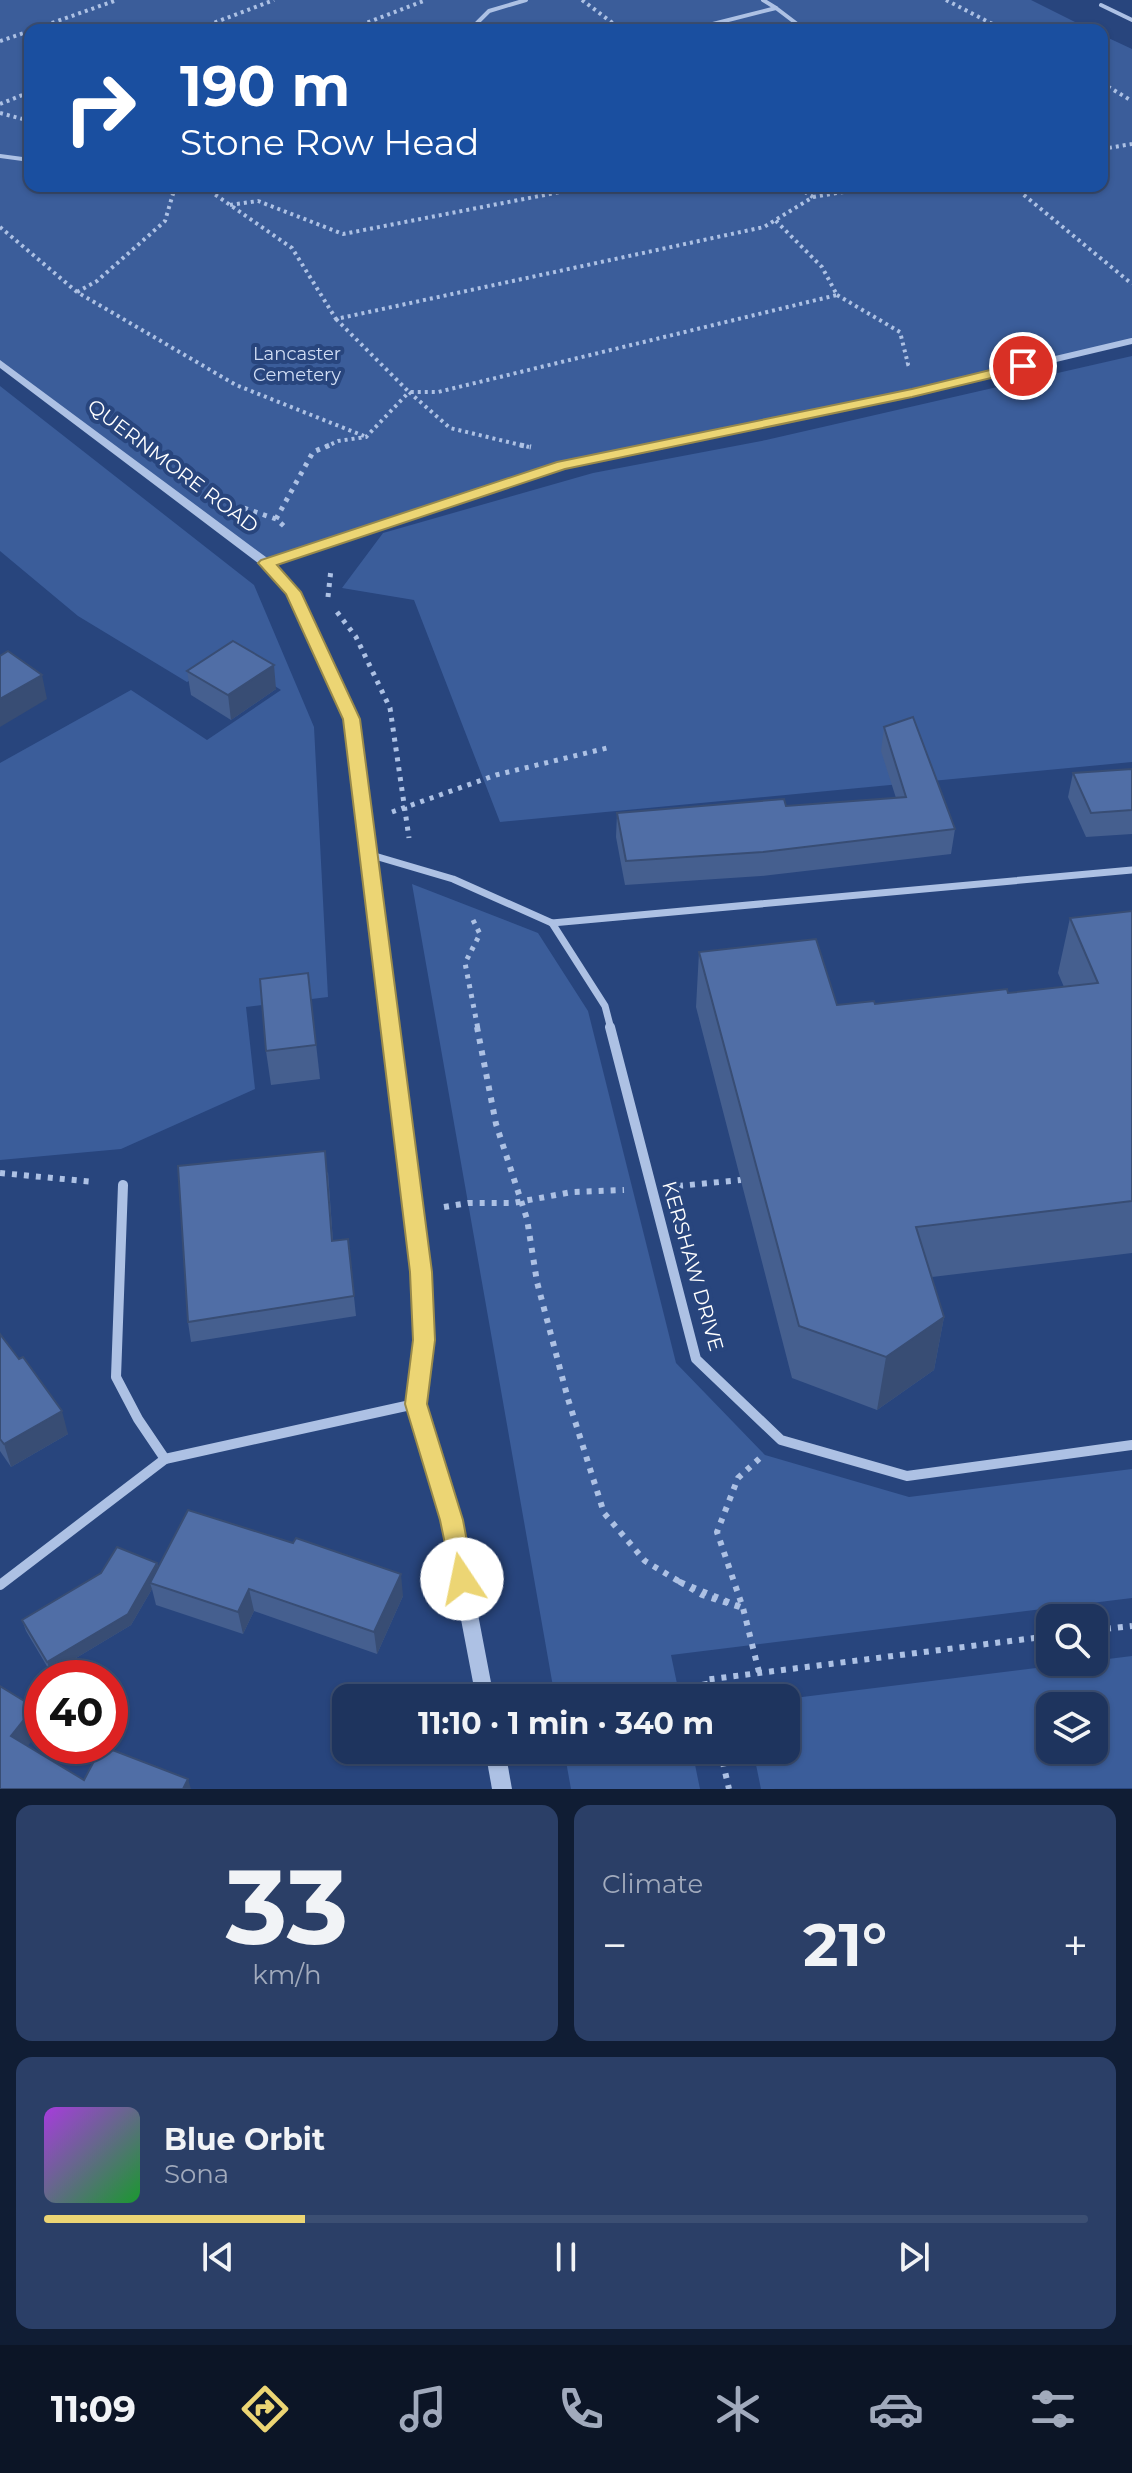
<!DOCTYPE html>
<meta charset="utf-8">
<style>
body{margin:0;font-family:Montserrat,sans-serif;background:#2b3f67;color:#f1f3f6;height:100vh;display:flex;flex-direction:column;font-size:30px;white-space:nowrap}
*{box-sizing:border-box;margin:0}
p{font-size:26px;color:#a1aabc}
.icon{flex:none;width:44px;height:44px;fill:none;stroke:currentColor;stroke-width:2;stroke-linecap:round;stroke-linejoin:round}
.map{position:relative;height:1789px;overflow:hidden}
.side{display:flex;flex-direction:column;gap:16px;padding:16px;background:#101d34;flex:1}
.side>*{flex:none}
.banner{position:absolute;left:24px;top:24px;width:1084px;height:168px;border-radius:16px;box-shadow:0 2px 6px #0004,0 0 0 2px #3c4f73;background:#1a4fa0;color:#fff;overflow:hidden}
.buttons{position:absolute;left:1036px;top:1604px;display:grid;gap:16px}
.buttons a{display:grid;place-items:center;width:72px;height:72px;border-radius:16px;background:#1e345e;box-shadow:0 2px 6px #0004,0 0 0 2px #3c4f73;font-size:40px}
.speed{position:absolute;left:24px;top:1660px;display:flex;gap:16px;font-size:40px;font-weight:700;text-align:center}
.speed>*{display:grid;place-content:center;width:104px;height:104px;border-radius:50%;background:#1e345e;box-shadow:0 2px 6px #0004,0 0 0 2px #3c4f73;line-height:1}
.speed .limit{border:12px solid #d22;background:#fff;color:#111}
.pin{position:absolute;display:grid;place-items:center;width:68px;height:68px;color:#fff;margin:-34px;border:4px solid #fff;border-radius:50%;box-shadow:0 2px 8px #0007}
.me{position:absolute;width:88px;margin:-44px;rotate:349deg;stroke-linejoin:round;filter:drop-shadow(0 0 6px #0008)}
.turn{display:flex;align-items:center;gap:28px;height:168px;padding:0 24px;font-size:36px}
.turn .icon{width:104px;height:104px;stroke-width:2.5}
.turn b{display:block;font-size:56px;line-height:68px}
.big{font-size:60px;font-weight:700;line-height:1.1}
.side .widget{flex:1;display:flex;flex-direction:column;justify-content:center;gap:12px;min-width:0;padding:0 28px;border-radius:16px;background:#2b3f67}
.side .dial{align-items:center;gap:0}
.dial b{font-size:104px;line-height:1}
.song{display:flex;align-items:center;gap:24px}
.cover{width:96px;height:96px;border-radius:12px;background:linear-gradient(135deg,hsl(280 70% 55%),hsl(130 70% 35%))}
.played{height:8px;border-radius:4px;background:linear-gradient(90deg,#ecd574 25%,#3c4f73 25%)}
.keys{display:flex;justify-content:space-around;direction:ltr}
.heat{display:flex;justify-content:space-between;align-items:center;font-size:44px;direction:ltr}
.side .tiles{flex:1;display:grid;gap:16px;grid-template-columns:1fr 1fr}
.widget:last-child{grid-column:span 2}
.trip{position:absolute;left:332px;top:1684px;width:468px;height:80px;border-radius:16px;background:#1e345e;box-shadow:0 2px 6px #0004,0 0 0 2px #3c4f73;font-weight:700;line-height:80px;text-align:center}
.dock{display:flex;height:128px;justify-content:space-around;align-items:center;background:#0c1526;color:#a1aabc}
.dock .icon{width:56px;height:56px}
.dock .current{color:#ecd574}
.dock b{font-size:36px;color:#f1f3f6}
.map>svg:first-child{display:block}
</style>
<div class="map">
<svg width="1132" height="1789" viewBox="0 0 1132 1789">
<rect width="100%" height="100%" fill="#28457d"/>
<g fill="#3b5d9a" fill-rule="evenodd">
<polygon points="0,0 1031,0 1091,30 30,30 30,186 1102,186 1102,35 1132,49 1132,341 912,393 562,466 266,563 0,363"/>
<polygon points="1132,356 1132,762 500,822 414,600 342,588 383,533 593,473 766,440"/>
<polygon points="0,386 254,585 314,727 328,997 246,1007 255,1089 121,1149 0,1160 0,763 131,690 207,740 281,690 229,657 187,682 78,616 0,551"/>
<polygon points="412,884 538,933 588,1011 676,1363 765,1455 909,1497 1132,1469 1132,1598 671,1655 680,1698 555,1698"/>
<path d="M1132 1656V1788L761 1789 753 1750H786V1699ZM1094 1706V1750H1050V1706Z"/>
<polygon points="564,1750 692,1750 700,1789 571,1789"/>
</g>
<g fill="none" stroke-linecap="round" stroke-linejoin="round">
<g stroke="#adc1e4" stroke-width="4" stroke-dasharray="3 4" stroke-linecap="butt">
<polyline points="582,0 622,30"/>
<polyline points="946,0 1004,30"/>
<polyline points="32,30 117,0"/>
<polyline points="195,30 274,0"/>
<polyline points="348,30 426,0"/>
<polyline points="0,41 30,31"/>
<polyline points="1102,83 1132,101"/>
<polyline points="0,104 30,92"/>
<polyline points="0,113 30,121"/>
<polyline points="1102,149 1132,144"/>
<polyline points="1013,186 1132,284"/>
<polyline points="175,189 207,189 292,248 336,319 764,227 813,197 795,186"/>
<polyline points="813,197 880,186"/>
<polyline points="230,205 258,201 343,234 591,186"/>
<polyline points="0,227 77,292 236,385 364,436"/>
<polyline points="77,292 97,281 165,221 175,187"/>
<polyline points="837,295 900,332 908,364 904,365"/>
<polyline points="336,319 409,392 438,392 837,295 822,267 775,220"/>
<polyline points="325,447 338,441 366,437 409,392 450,428 529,447"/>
</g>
<g stroke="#adc1e4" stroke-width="5" stroke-dasharray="4 6" stroke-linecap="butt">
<polyline points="520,445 531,447"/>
<polyline points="244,508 276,519 285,527"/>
<polyline points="276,519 313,452 330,445"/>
<polyline points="328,597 331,569"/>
<polyline points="337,612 356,637 390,708 409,838"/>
<polyline points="392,812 496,775 607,748"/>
<polyline points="473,920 480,934 465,963 478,1029"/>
</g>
<g stroke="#adc1e4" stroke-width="6" stroke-dasharray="5 7" stroke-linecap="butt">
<polyline points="477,1027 496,1124 527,1219 537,1282 568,1399 604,1513 645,1561 680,1582"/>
<polyline points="0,1173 95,1182"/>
<polyline points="678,1186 741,1180"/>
<polyline points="444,1207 468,1203 513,1203 572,1192 624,1190"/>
<polygon points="680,1582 743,1608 702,1595"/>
<polyline points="1094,1630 1132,1626"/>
<polyline points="759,1672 743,1608 717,1532 738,1478 760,1458"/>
<polyline points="708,1698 704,1680 1050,1636"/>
<polyline points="720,1750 729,1789"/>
</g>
<g stroke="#adc1e4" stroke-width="4">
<polyline points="1101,5 1132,20"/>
<polyline points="776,8 805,30"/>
<polyline points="470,30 489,11 526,0"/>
<polyline points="689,30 776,8 763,0"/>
<polyline points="0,156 30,160"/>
</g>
<polyline stroke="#adc1e4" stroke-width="6" points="655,447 912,393 1132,341"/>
<g stroke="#adc1e4" stroke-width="7">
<polyline points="266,563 562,466 665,445"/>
<polyline points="368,854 453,879 552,923 605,1006 611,1029"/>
<polyline points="552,923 1132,870"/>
</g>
<g stroke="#adc1e4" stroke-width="10">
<polyline points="610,1027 696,1359 781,1440 907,1476 1132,1445"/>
<polyline points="123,1185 116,1377 138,1419 165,1459"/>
<polyline points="0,1585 165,1459 415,1404"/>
</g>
<g fill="#adc1e4" fill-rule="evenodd">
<polygon points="0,360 270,560 299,592 357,719 429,1272 432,1340 425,1404 460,1520 494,1698 476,1698 442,1520 407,1404 416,1340 413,1272 345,719 288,593 262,566 0,368"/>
<polygon points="485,1750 505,1750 512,1789 492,1789"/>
</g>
</g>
<g fill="#455f8f">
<polygon points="187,671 276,689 231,720 191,695"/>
<polygon points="884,727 955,829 951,854 761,876 625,885 616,837 617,813 786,806 896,798 881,751"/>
<polygon points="1132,769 1132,834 1086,837 1068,797 1073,773"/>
<polygon points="1132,911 1132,1253 932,1277 944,1317 934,1370 877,1410 792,1378 696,1007 699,952 837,1005 875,1004 1008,993 1064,987 1058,973 1070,918"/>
<polygon points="308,973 320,1079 271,1085 266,1051"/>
<polygon points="328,1172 333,1241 348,1239 356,1316 191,1342 188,1322"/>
<polygon points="0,1334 68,1434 11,1467 0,1451"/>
<polygon points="157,1563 158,1567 403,1596 377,1654 254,1611 243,1634 156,1605 152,1589 131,1625 51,1673 26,1631 22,1620"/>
</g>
<g fill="#384d74">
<polygon points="274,665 276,689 231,720 228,695"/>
<polygon points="42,675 47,699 0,727 0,699"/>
<polygon points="944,1317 934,1370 877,1410 886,1357"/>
<polygon points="62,1411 68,1434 11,1467 4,1444"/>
<polygon points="157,1563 160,1574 150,1583 152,1589 131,1625 51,1673 47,1662"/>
<polygon points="401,1574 403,1596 377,1654 374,1632"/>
<polygon points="249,1589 254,1611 243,1634 238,1612"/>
<polygon points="34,1707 42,1728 19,1757 11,1736"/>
<polygon points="188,1779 191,1789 183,1789"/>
</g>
<g fill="#506ea6" stroke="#384d74" stroke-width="2">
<polygon points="233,641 274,665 228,695 187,671"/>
<polygon points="8,651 42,675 0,699 0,656"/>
<polygon points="913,717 955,829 763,852 626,861 617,813 784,799 786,806 906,797 884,727"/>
<polygon points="1132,769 1132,810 1091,813 1073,773"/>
<polygon points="1132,911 1132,1201 916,1227 944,1317 886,1357 799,1326 699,952 816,939 837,1005 874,1001 875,1004 1007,989 1008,993 1098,983 1070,918"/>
<polygon points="308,973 316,1045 266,1051 260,979"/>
<polygon points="325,1151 332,1241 348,1239 354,1296 188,1322 178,1166"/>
<polygon points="0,1334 19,1359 23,1357 62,1411 4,1444 0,1439"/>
<polygon points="188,1510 293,1543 296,1538 401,1574 374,1632 249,1589 238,1612 150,1583"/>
<polygon points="117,1547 157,1563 128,1614 47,1662 22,1620 101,1573"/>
<polygon points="0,1686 34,1707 11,1736 84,1780 102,1746 188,1779 183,1789 0,1789"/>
</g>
<polygon fill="#ecd574" stroke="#998a4b" stroke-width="2" points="1023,362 1028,363 1028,369 912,397 565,469 277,565 301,592 360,719 432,1272 435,1340 427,1404 463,1520 474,1579 471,1587 462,1590 454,1587 440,1520 405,1404 413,1340 410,1272 343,719 286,594 258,563 261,560 557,462 912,389"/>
<g text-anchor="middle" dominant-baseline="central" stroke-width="8" stroke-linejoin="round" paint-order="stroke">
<g font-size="18" fill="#d0ddf4" stroke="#28457d">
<text x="297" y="354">Lancaster<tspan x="297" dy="21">Cemetery</tspan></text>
</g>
<g font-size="20" fill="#fff" stroke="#28457d">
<text transform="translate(173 466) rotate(37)">QUERNMORE ROAD</text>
<text transform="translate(693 1266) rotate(74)">KERSHAW DRIVE</text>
</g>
</g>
</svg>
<div class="buttons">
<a><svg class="icon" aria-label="search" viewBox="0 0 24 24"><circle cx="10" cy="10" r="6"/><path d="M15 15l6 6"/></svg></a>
<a><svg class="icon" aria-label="layers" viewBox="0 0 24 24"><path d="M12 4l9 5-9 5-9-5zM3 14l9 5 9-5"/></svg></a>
</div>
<div class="speed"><div class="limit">40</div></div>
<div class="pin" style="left:1023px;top:366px;background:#d93025"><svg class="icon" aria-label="arrive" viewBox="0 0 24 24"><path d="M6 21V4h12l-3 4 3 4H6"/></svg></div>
<svg class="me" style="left:462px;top:1579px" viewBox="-20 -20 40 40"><circle r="19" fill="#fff"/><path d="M0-13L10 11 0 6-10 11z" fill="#ecd574"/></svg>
<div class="trip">11:10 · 1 min · 340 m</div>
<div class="banner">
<div class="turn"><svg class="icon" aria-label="right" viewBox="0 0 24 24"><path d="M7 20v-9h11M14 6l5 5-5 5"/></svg><div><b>190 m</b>Stone Row Head</div></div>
</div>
</div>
<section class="side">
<div class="tiles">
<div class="widget dial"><b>33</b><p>km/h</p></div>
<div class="widget"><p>Climate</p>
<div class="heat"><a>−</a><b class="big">21°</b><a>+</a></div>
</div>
<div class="widget">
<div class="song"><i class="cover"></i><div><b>Blue Orbit</b><p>Sona</p></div></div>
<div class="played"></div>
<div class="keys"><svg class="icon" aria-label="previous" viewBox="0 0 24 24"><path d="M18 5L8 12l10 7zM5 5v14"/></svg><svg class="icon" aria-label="pause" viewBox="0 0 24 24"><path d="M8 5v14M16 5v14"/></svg><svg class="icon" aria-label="next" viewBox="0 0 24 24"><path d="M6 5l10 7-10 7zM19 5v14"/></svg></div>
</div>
</div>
</section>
<nav class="dock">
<b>11:09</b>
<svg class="icon current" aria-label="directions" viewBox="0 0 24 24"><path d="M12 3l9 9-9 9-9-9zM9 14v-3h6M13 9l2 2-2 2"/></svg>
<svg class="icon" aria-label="music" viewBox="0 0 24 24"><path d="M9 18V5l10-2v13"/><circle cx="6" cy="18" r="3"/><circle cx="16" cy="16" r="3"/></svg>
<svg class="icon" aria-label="phone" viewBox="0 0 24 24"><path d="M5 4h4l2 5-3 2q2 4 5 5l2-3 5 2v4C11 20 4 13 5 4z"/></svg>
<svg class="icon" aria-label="climate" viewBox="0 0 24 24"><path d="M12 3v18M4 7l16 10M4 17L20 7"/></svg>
<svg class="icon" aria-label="car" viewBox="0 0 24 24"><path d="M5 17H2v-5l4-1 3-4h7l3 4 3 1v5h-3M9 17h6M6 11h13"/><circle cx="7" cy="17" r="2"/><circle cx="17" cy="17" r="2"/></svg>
<svg class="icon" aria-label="filters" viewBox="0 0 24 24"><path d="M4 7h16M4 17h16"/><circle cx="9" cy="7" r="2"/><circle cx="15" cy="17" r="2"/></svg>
</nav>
